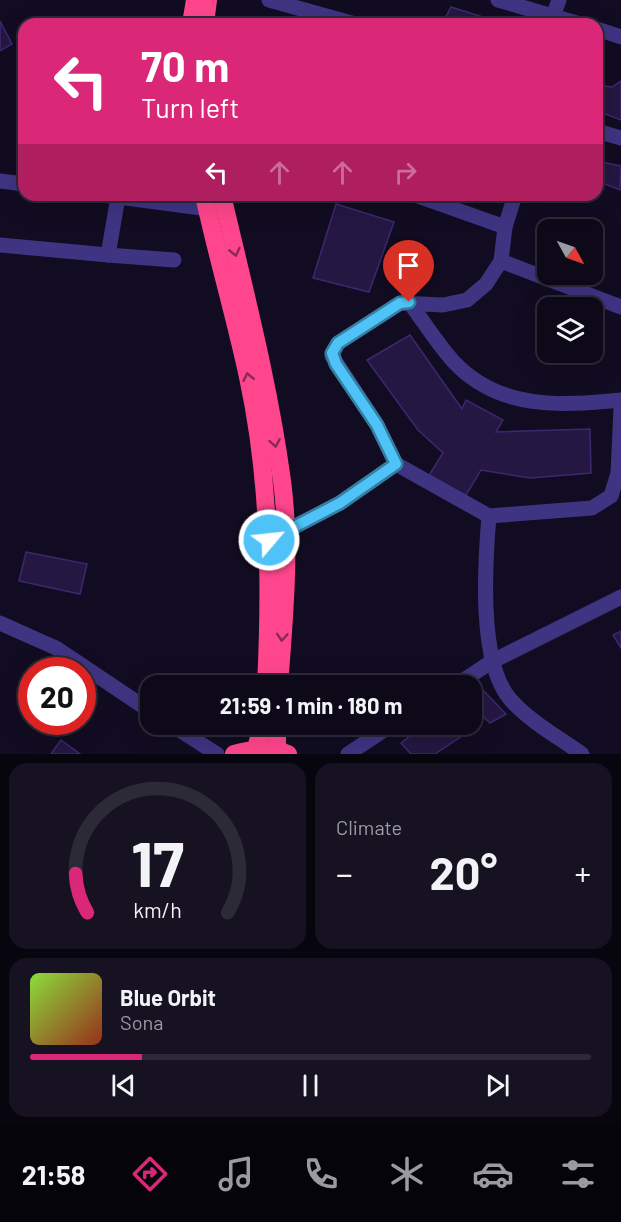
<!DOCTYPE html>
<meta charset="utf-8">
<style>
body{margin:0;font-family:Barlow,sans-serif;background:#161222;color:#f1f3f6;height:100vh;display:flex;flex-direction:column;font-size:22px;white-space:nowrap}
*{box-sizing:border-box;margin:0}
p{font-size:20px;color:#9a9aa2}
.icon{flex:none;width:33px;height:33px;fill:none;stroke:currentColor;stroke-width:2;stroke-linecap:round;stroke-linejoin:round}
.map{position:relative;height:754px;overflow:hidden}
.details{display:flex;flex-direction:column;gap:9px;padding:9px;background:#07050e;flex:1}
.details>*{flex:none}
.guide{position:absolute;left:18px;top:18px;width:585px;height:183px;border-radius:18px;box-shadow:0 6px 24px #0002,0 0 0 2px #2d2a38;background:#db2777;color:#fff;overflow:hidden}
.needle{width:39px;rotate:130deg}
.fabs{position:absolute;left:537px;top:219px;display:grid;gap:12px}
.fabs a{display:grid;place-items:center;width:66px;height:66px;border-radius:12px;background:#0d0919;box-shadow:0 6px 24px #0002,0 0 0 2px #2d2a38;font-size:30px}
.speed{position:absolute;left:18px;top:657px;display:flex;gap:12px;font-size:30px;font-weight:700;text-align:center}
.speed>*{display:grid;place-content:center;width:78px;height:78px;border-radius:50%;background:#0d0919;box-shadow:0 6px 24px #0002,0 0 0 2px #2d2a38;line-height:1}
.speed .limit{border:9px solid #d22;background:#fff;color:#111}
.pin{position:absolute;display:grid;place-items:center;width:51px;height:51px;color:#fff;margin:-62px -26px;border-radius:50% 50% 50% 0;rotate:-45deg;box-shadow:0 0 6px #0007}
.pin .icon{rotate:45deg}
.me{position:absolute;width:66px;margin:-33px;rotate:62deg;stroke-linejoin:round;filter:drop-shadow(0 0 4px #0008)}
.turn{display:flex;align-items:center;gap:21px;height:126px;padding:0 24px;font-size:27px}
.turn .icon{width:78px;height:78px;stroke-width:2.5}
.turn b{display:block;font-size:42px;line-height:51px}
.lanes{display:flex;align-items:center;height:57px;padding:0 24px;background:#0003;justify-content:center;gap:30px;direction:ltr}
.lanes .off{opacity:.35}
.big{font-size:45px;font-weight:700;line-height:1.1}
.details .tile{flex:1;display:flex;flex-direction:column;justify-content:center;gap:9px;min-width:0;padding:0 21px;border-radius:18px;background:#161222}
.details .dial{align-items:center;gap:0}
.dial svg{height:156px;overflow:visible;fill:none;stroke:#2d2a38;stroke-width:7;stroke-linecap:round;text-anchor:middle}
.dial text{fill:#f1f3f6;stroke:none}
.song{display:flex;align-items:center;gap:18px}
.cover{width:72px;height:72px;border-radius:9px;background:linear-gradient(135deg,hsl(90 70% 55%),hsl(10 70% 35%))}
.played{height:6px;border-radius:3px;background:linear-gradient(90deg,#db2777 20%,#2d2a38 20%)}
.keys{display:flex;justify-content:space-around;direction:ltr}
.heat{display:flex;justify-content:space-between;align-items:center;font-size:33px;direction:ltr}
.details .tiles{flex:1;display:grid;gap:9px;grid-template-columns:1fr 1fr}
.tile:last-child{grid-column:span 2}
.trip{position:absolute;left:140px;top:675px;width:342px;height:60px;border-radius:18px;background:#0d0919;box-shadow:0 6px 24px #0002,0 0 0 2px #2d2a38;font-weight:700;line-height:60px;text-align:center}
.dock{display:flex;height:96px;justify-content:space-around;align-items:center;background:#05040a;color:#9a9aa2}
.dock .icon{width:42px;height:42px}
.dock .on{color:#db2777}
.dock b{font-size:27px;color:#f1f3f6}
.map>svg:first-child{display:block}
</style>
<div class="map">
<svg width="621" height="754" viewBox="0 0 621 754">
<rect width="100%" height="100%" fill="#110c21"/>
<g fill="#241742" stroke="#3d2870" stroke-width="1.5">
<polygon points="451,7 486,18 483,24 443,22"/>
<polygon points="0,21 12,44 0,51"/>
<polygon points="621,81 621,120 597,111 597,85 612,87"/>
<polygon points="597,161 621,166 620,190 597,181"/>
<polygon points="336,204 394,222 369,292 313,278"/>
<polygon points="410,335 462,409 466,400 503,420 496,432 590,429 591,473 530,478 481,470 466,495 428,477 443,453 418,430 367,360"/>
<polygon points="26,552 87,564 80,594 19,581"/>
<polygon points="621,631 621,648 613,635"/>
<polygon points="478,685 506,714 490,723 471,705 471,689"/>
<polygon points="425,724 465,724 471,730 435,754 411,754 401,743"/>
<polygon points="61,740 80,754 51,754"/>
</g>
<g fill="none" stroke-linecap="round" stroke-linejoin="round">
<g stroke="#3f3482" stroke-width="15">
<polyline points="269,0 355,24"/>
<polyline points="498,0 580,24"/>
<polyline points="553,16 559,0"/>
<polyline points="597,29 621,37"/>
<polyline points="597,131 621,138"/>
<polyline points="0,181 24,184"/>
<polyline points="104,195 216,210"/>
<polyline points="415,195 505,227"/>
<polyline points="515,195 505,227 501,261 486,284 467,300 443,305 400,303 338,343 332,356 377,425 396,464 489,516 592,508 611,496 618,473 621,408"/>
<polyline points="0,245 108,255 118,197"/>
<polyline points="108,255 174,260"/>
<polyline points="501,261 621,307"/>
<path d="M409 302C424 322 437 343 453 361 498 410 560 406 621 400"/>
<path d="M489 516C485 563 478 662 510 699 529 721 558 737 582 754"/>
<polyline points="278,535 340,503 396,464"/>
<polyline points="0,623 56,648 150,711"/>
<polyline points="455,686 491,662 621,597"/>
<polyline points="170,724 217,754"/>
<polyline points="348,754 393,724"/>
</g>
<g stroke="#ff468c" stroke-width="18">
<polyline points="191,24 195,0"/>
<polyline points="205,24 208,0"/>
<path d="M204 195C217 256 235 316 248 377 270 479 271 582 266 686"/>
<path d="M222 195C244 289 269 384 282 481 291 548 284 618 279 686"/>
<polyline points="256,748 263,724"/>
<polyline points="277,750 277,724"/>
<path d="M234 754C253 749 269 746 288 754"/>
</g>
</g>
<defs><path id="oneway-chevron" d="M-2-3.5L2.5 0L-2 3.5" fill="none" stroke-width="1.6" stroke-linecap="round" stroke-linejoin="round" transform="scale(1.5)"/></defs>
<g stroke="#882956">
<use href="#oneway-chevron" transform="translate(235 252) rotate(77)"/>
<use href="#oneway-chevron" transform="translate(248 377) rotate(-102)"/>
<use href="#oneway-chevron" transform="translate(275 443) rotate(80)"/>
<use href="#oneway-chevron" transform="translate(282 637) rotate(94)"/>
</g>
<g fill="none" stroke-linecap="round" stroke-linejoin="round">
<defs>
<polyline id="route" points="269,540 340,503 396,464 377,425 336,364 332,353 338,343 400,303 409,302"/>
</defs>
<use href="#route" stroke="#337fa1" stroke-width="15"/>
<use href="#route" stroke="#4fc3f7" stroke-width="10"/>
</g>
</svg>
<div class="fabs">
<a><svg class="needle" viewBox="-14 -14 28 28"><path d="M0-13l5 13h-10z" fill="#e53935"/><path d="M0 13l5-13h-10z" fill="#9a9aa2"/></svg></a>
<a><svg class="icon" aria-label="layers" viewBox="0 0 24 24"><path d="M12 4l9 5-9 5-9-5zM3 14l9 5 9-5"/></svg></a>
</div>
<div class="speed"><div class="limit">20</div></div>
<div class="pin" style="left:409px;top:302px;background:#d93025"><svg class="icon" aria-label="arrive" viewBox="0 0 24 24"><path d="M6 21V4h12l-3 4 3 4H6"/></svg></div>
<svg class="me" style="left:269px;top:540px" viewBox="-20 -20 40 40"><circle r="17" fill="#4fc3f7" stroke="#fff" stroke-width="3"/><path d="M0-11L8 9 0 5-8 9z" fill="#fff"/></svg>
<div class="trip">21:59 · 1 min · 180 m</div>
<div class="guide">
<div class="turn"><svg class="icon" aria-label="left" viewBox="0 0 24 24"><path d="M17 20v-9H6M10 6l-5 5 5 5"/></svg><div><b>70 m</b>Turn left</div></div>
<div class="lanes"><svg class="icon" aria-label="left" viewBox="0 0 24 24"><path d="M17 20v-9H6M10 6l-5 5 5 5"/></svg><svg class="icon off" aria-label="ahead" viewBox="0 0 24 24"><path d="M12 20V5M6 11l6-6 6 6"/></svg><svg class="icon off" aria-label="ahead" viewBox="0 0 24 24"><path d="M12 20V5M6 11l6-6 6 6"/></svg><svg class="icon off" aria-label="right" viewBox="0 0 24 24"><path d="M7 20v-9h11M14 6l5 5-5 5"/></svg></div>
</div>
</div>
<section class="details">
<div class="tiles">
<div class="tile dial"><svg viewBox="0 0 100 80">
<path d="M14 69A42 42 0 1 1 86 69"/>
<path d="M14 69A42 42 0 0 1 8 49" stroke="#db2777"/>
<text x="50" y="56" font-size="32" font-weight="700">17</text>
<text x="50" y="72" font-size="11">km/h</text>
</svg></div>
<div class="tile"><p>Climate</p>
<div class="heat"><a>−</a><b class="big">20°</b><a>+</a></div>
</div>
<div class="tile">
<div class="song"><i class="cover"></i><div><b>Blue Orbit</b><p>Sona</p></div></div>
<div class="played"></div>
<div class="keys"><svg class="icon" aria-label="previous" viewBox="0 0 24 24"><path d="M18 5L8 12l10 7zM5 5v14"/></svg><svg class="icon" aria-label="pause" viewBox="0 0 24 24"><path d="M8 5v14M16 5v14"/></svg><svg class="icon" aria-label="next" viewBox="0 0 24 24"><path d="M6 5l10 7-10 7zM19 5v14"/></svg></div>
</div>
</div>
</section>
<nav class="dock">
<b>21:58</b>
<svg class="icon on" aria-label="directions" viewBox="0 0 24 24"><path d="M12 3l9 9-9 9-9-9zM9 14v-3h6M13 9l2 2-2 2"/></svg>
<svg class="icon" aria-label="music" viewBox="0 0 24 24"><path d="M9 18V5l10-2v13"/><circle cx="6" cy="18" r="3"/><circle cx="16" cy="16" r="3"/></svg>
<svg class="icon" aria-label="phone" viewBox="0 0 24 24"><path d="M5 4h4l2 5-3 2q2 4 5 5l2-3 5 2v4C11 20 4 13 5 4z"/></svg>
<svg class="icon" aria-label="climate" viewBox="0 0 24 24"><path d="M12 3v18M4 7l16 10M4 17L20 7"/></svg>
<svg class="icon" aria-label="car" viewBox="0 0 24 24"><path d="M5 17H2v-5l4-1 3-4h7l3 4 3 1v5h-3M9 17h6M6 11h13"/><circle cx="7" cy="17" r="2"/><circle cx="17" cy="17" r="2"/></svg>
<svg class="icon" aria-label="filters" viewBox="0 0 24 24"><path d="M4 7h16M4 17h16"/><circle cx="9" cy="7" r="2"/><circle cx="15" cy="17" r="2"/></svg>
</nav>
